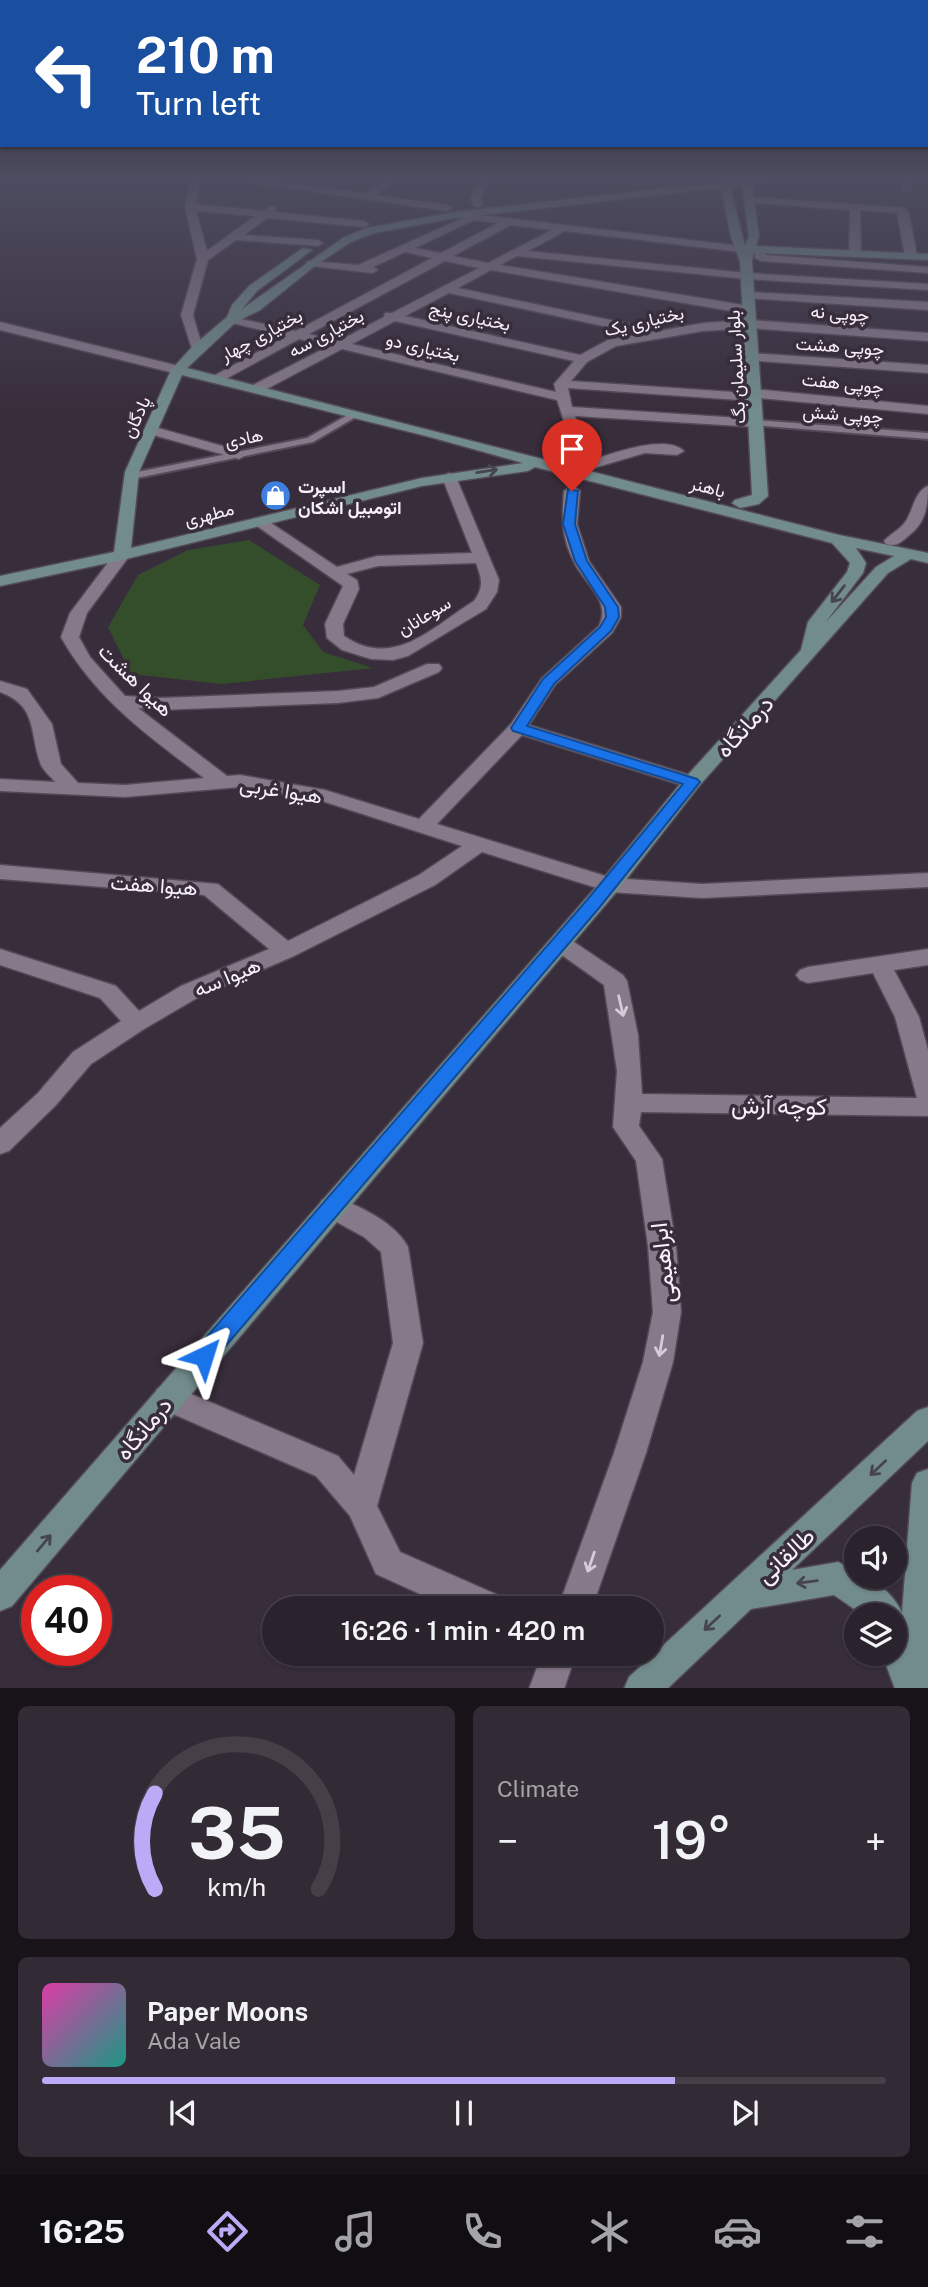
<!DOCTYPE html>
<meta charset="utf-8">
<style>
body{margin:0;font-family:"Public Sans",Vazirmatn,sans-serif;background:#322a34;color:#f1f3f6;height:100vh;display:flex;flex-direction:column;font-size:26px;white-space:nowrap}
*{box-sizing:border-box;margin:0}
p{font-size:23px;color:#a5a4a9}
.icon{flex:none;width:38px;height:38px;fill:none;stroke:currentColor;stroke-width:2;stroke-linecap:round;stroke-linejoin:round}
.map{position:relative;height:1688px;overflow:hidden}
.details{display:flex;flex-direction:column;gap:18px;padding:18px;background:#171318;flex:1}
.details>*{flex:none}
.banner{position:absolute;left:0px;top:0px;width:929px;height:147px;box-shadow:0 2px 5px #0004,0 0 0 2px #463f48;background:#1a4fa0;color:#fff;overflow:hidden}
.fabs{position:absolute;left:844px;top:1526px;display:grid;gap:14px}
.fabs a{display:grid;place-items:center;width:63px;height:63px;border-radius:50%;background:#2a222c;box-shadow:0 2px 5px #0004,0 0 0 2px #463f48;font-size:35px}
.speed{position:absolute;left:21px;top:1575px;display:flex;gap:14px;font-size:35px;font-weight:700;text-align:center}
.speed>*{display:grid;place-content:center;width:91px;height:91px;border-radius:50%;background:#2a222c;box-shadow:0 2px 5px #0004,0 0 0 2px #463f48;line-height:1}
.speed .limit{border:10px solid #d22;background:#fff;color:#111}
.pin{position:absolute;display:grid;place-items:center;width:60px;height:60px;color:#fff;margin:-72px -30px;border-radius:50% 50% 50% 0;rotate:-45deg;box-shadow:0 0 7px #0007}
.pin .icon{rotate:45deg}
.me{position:absolute;width:77px;margin:-38px;rotate:41deg;stroke-linejoin:round;filter:drop-shadow(0 0 5px #0008)}
.turn{display:flex;align-items:center;gap:24px;height:147px;padding:0 21px;font-size:32px}
.turn .icon{width:91px;height:91px;stroke-width:2.5}
.turn b{display:block;font-size:49px;line-height:60px}
.big{font-size:52px;font-weight:600;line-height:1.1}
.details .tile{flex:1;display:flex;flex-direction:column;justify-content:center;gap:10px;min-width:0;padding:0 24px;border-radius:10px;background:#322a34}
.details .dial{align-items:center;gap:0}
.dial svg{height:182px;overflow:visible;fill:none;stroke:#463f48;stroke-width:7;stroke-linecap:round;text-anchor:middle}
.dial text{fill:#f1f3f6;stroke:none}
.song{display:flex;align-items:center;gap:21px}
.cover{width:84px;height:84px;border-radius:10px;background:linear-gradient(135deg,hsl(320 70% 55%),hsl(170 70% 35%))}
.played{height:7px;border-radius:4px;background:linear-gradient(90deg,#bcaaf6 75%,#463f48 75%)}
.keys{display:flex;justify-content:space-around;direction:ltr}
.heat{display:flex;justify-content:space-between;align-items:center;font-size:38px;direction:ltr}
.details .tiles{flex:1;display:grid;gap:18px;grid-template-columns:1fr 1fr}
.tile:last-child{grid-column:span 2}
.trip{position:absolute;left:262px;top:1596px;width:402px;height:70px;border-radius:35px;background:#2a222c;box-shadow:0 2px 5px #0004,0 0 0 2px #463f48;font-weight:600;line-height:70px;text-align:center}
.dock{display:flex;height:112px;justify-content:space-around;align-items:center;background:#110e12;color:#a5a4a9}
.dock .icon{width:49px;height:49px}
.dock .active{color:#bcaaf6}
.dock b{font-size:32px;color:#f1f3f6}
.map>svg:first-child{display:block}
</style>
<div class="map">
<svg width="928" height="1689" viewBox="0 0 928 1689">
<rect width="100%" height="100%" fill="#382d3b"/>
<polygon fill="#344e2b" points="249,540 320,585 303,625 323,652 373,668 222,684 131,674 108,627 138,575 188,550"/>
<g fill="none" stroke-linecap="round" stroke-linejoin="round">
<defs>
<g id="lane">
<polygon points="353,412 361,414 313,442 132,479 127,476 132,473 307,438"/>
<polygon points="756,420 928,433 928,439 753,425 753,421"/>
</g>
<g id="street">
<path d="M191 176H201L196 204 263 211 272 206 277 209 274 212 364 221 369 224 364 227 267 218 244 235 318 240 323 243 318 246 236 240 208 260 193 315 203 349 201 352H193L181 315 197 259 185 207ZM196 211 255 216 207 251Z"/>
<polygon points="217,176 240,176 364,193 392,176 403,176 375,195 447,205 452,208 447,211 222,179"/>
<polygon points="482,176 492,176 480,198 483,204 478,207 474,206 470,198"/>
<polygon points="903,176 913,176 911,192 902,190"/>
<polygon points="750,197 904,208 909,213 917,256 911,259 905,256 897,213 860,210 861,254 855,257 849,254 850,210 746,202 745,200"/>
<path d="M455 212 741 246 746 249 741 252 565 231 528 251 747 273 928 284V290L747 279 517 256 500 265 749 306 755 310 749 314 491 270 458 288 648 328 654 332 703 323 750 320 928 333V341L750 328 703 331 616 346 587 362 571 381 748 393 754 389 928 406V414L760 398 754 401 568 388 572 407 756 419 763 423 756 427 575 416 589 455 586 462C609 455 664 433 684 451L677 455 645 453 587 470 571 463 575 455 557 400 342 349 261 392H251V386L329 346 299 339 220 382 215 383 208 379 287 336 228 322V316L296 331 432 258 405 252 373 267 378 270 372 273 312 266 306 263 308 261 358 265 461 219 451 217 450 215ZM474 220 498 223 441 253 415 248ZM511 225 552 230 488 263 453 256ZM445 261 479 268 392 313H385L384 317 339 341 309 334ZM449 293 641 334 608 340 580 355 405 316ZM395 321 574 361 554 384 556 392 352 344Z"/>
<polygon points="755,248 763,248 766,255 928,267 928,273 761,261 755,258"/>
<polygon points="749,292 928,302 928,310 745,298 743,296"/>
<polygon points="0,322 183,367 185,370 178,374 0,330"/>
<polygon points="750,353 928,365 928,373 745,360 744,357"/>
<polygon points="151,426 244,452 246,455 239,459 146,433 146,427"/>
<path d="M449 473 456 477 499 580 497 592 486 609 408 656 393 660 371 659 342 650 327 638 325 624 343 586 251 522 253 519H265L337 567 377 556 472 553 442 477ZM476 563C482 579 484 587 474 601 432 627 394 670 344 636L343 624 359 589 357 580 347 574 378 566Z"/>
<path d="M572 486 580 491 577 524 589 561 621 607V617L612 633 555 685 529 725 699 778 702 782 699 786H685L522 735 437 824 612 878 702 884 928 873V887L702 898 610 892 482 852 435 885 294 956 197 998 144 1029 91 1064 56 1105 9 1151 0 1154V1128L38 1093 73 1052 121 1021 100 998 0 965V949L116 986 139 1011 181 986 269 949 204 895 0 879V865L218 884 288 941 419 875 462 846 322 801 240 787 125 797 0 791V779L55 782C51 777 44 771 41 765 29 735 39 706 0 692V681L27 689 52 724 61 764 78 783 125 785 204 778C149 737 95 698 61 637L70 613 116 552H128L130 555 87 613 79 637 90 657 125 696 160 698 338 691 374 687 427 664H439L442 668 439 672 378 698 338 703 160 710 138 708 227 776 240 775 325 790 419 819 511 724 542 678 599 626C612 600 583 583 573 560 561 536 562 517 564 491Z"/>
<path d="M928 486C928 508 925 524 907 537 900 543 896 547 886 544L884 541C890 534 901 529 906 521 913 510 915 491 928 486Z"/>
<polygon points="560,936 568,938 623,975 627,981 638,1035 642,1094 917,1098 895,1017 873,973 808,983 800,980 796,975 800,970 808,967 928,949 928,965 894,970 919,1017 928,1050 928,1116 641,1112 639,1126 662,1159 676,1246 681,1312 673,1362 646,1453 592,1608 558,1608 614,1453 643,1362 653,1312 648,1246 636,1161 613,1127 617,1071 604,985 552,948 549,943 552,938"/>
<path d="M332 1196C358 1205 395 1222 408 1247L423 1343 377 1506 400 1552 500 1596 505 1608H451L376 1574 350 1516 316 1476 157 1407 153 1398 157 1389 168 1385 179 1389 338 1456 354 1475 393 1343 381 1252 364 1237 322 1214 318 1207 322 1200Z"/>
<polygon points="542,1654 576,1654 564,1689 529,1689"/>
</g>
<g id="secondary">
<path d="M718 176H728L729 181 742 180 741 176H751V179L805 176 800 179 752 184 759 236 756 246 928 254V260L754 253 752 261 768 496 759 504 740 508 732 503 735 500 752 495 740 261 731 237 721 188 455 218 374 233 351 242 316 265 260 310 236 322 187 368 839 535 928 553V563L911 559 888 573 699 786 618 890 12 1606 0 1611V1570L602 880 685 778 801 650 808 622 847 572 850 563 832 543 535 467 528 471 422 486 122 560 0 586V576L114 552 125 472 171 370 193 346 227 317 232 305 249 286 303 248 312 250 257 291 242 309 343 238 367 228 455 212 719 182ZM742 185 749 236 745 246 730 187ZM182 375 430 437 523 463 422 478 131 548 139 472ZM856 548 894 556 876 567 825 623 863 573 866 563Z"/>
<path d="M928 1407V1441L792 1570 838 1562 856 1571V1577C875 1577 895 1596 902 1613L912 1483 917 1473 928 1469V1689H895L882 1654H894V1615H863L834 1595 751 1609 667 1689H624L629 1677 917 1411Z"/>
</g>
</defs>
<use href="#lane" stroke="#534a56" stroke-width="4"/>
<use href="#street" stroke="#534a56" stroke-width="3"/>
<use href="#secondary" stroke="#534a56" stroke-width="3"/>
<use href="#lane" fill="#867989" fill-rule="evenodd"/>
<use href="#street" fill="#867989" fill-rule="evenodd"/>
<use href="#secondary" fill="#728c8b" fill-rule="evenodd"/>
</g>
<defs><path id="oneway-shaft" d="M-6 0H5M1.5-3L5.5 0L1.5 3" fill="none" stroke-width="1.6" stroke-linecap="round" stroke-linejoin="round" transform="scale(1.75)"/></defs>
<g stroke="#46454f">
<use href="#oneway-shaft" transform="translate(487 471) rotate(-9)"/>
<use href="#oneway-shaft" transform="translate(838 594) rotate(128)"/>
<use href="#oneway-shaft" transform="translate(878 1468) rotate(137)"/>
<use href="#oneway-shaft" transform="translate(44 1543) rotate(-50)"/>
<use href="#oneway-shaft" transform="translate(807 1582) rotate(172)"/>
<use href="#oneway-shaft" transform="translate(712 1623) rotate(137)"/>
</g>
<g stroke="#d6ccd8">
<use href="#oneway-shaft" transform="translate(621 1006) rotate(77)"/>
<use href="#oneway-shaft" transform="translate(661 1346) rotate(100)"/>
<use href="#oneway-shaft" transform="translate(591 1562) rotate(109)"/>
</g>
<linearGradient id="sky" x2="0" y2="1"><stop stop-color="#1f1920"/><stop offset="0.43" stop-color="#4d4c60"/><stop offset="1" stop-color="#4d4c60" stop-opacity="0"/></linearGradient>
<rect width="928" height="412" fill="url(#sky)"/>
<polygon fill="#1a73e8" stroke="#114b97" stroke-width="2" points="568,489 578,491 575,524 587,561 618,607 619,617 611,631 554,684 527,726 697,779 700,782 599,908 212,1362 204,1365 196,1362 193,1356 196,1349 587,900 683,784 513,731 511,728 543,679 600,627 606,617 605,607 575,561 563,524"/>
<defs>
<symbol id="shop-disc" viewBox="-11 -11 22 22"><circle r="9.5" fill="#3f7fe0" stroke="#382d3b"/><path d="M-5-2.5h2.3a2.7 3.5 0 0 1 5.4 0H5L5.5 6h-11ZM-1.5-2.5h3a1.5 2.3 0 0 0-3 0Z" fill="#fff"/></symbol>
</defs>
<g fill-rule="evenodd">
<use href="#shop-disc" x="258" y="478" width="35" height="35"/>
</g>
<g text-anchor="middle" dominant-baseline="central" stroke-width="7" stroke-linejoin="round" paint-order="stroke">
<g font-size="18" fill="#f8f0fa" stroke="#382d3b">
<text transform="translate(840 313) rotate(4)">چوپی نه</text>
<text transform="translate(470 316) rotate(12)">بختیاری پنج</text>
<text transform="translate(644 321) rotate(-13)">بختیاری یک</text>
<text transform="translate(326 333) rotate(-28)">بختیاری سه</text>
<text transform="translate(261 335) rotate(-28)">بختیاری چهار</text>
<text transform="translate(840 346) rotate(4)">چوپی هشت</text>
<text transform="translate(423 347) rotate(13)">بختیاری دو</text>
<text transform="translate(736 367) rotate(-93)">بلوار سلیمان بگ</text>
<text transform="translate(843 383) rotate(6)">چوپی هفت</text>
<text transform="translate(843 414) rotate(4)">چوپی شش</text>
<text transform="translate(136 417) rotate(-65)">پادگان</text>
<text transform="translate(244 438) rotate(-11)">هادی</text>
<text transform="translate(708 487) rotate(15)">باهنر</text>
<text transform="translate(209 514) rotate(-14)">مطهری</text>
<text transform="translate(424 616) rotate(-31)">سوعانان</text>
</g>
<g font-size="18" font-weight="bold" fill="#f8f0fa" stroke="#382d3b" text-anchor="start">
<text x="298" y="486">اسپرت<tspan x="298" dy="21">اتومبیل اشکان</tspan></text>
</g>
<g font-size="21" fill="#f8f0fa" stroke="#382d3b">
<text transform="translate(136 680) rotate(44)">هیوا هشت</text>
<text transform="translate(281 790) rotate(9)">هیوا غربی</text>
<text transform="translate(154 885) rotate(4)">هیوا هفت</text>
<text transform="translate(227 977) rotate(-23)">هیوا سه</text>
</g>
<g font-size="24" fill="#f8f0fa" stroke="#382d3b">
<text transform="translate(744 726) rotate(-48)">درمانگاه</text>
<text transform="translate(779 1105) rotate(1)">کوچه آرش</text>
<text transform="translate(662 1263) rotate(-96)">ابراهیمی</text>
<text transform="translate(143 1428) rotate(-50)">درمانگاه</text>
<text transform="translate(785 1555) rotate(-43)">طالقانی</text>
</g>
</g>
</svg>
<div class="fabs">
<a><svg class="icon" aria-label="sound" viewBox="0 0 24 24"><path d="M4 9h4l5-4v14l-5-4H4zM17 9q2 3 0 6"/></svg></a>
<a><svg class="icon" aria-label="layers" viewBox="0 0 24 24"><path d="M12 4l9 5-9 5-9-5zM3 14l9 5 9-5"/></svg></a>
</div>
<div class="speed"><div class="limit">40</div></div>
<div class="pin" style="left:572px;top:491px;background:#d93025"><svg class="icon" aria-label="arrive" viewBox="0 0 24 24"><path d="M6 21V4h12l-3 4 3 4H6"/></svg></div>
<svg class="me" style="left:204px;top:1356px" viewBox="-20 -20 40 40"><path d="M0-17L14 15 0 8-14 15z" fill="#1a73e8" stroke="#fff" stroke-width="4"/></svg>
<div class="trip">16:26 · 1 min · 420 m</div>
<div class="banner">
<div class="turn"><svg class="icon" aria-label="left" viewBox="0 0 24 24"><path d="M17 20v-9H6M10 6l-5 5 5 5"/></svg><div><b>210 m</b>Turn left</div></div>
</div>
</div>
<section class="details">
<div class="tiles">
<div class="tile dial"><svg viewBox="0 0 100 80">
<path d="M14 69A42 42 0 1 1 86 69"/>
<path d="M14 69A42 42 0 0 1 14 27" stroke="#bcaaf6"/>
<text x="50" y="56" font-size="32" font-weight="700">35</text>
<text x="50" y="72" font-size="11">km/h</text>
</svg></div>
<div class="tile"><p>Climate</p>
<div class="heat"><a>−</a><b class="big">19°</b><a>+</a></div>
</div>
<div class="tile">
<div class="song"><i class="cover"></i><div><b>Paper Moons</b><p>Ada Vale</p></div></div>
<div class="played"></div>
<div class="keys"><svg class="icon" aria-label="previous" viewBox="0 0 24 24"><path d="M18 5L8 12l10 7zM5 5v14"/></svg><svg class="icon" aria-label="pause" viewBox="0 0 24 24"><path d="M8 5v14M16 5v14"/></svg><svg class="icon" aria-label="next" viewBox="0 0 24 24"><path d="M6 5l10 7-10 7zM19 5v14"/></svg></div>
</div>
</div>
</section>
<nav class="dock">
<b>16:25</b>
<svg class="icon active" aria-label="directions" viewBox="0 0 24 24"><path d="M12 3l9 9-9 9-9-9zM9 14v-3h6M13 9l2 2-2 2"/></svg>
<svg class="icon" aria-label="music" viewBox="0 0 24 24"><path d="M9 18V5l10-2v13"/><circle cx="6" cy="18" r="3"/><circle cx="16" cy="16" r="3"/></svg>
<svg class="icon" aria-label="phone" viewBox="0 0 24 24"><path d="M5 4h4l2 5-3 2q2 4 5 5l2-3 5 2v4C11 20 4 13 5 4z"/></svg>
<svg class="icon" aria-label="climate" viewBox="0 0 24 24"><path d="M12 3v18M4 7l16 10M4 17L20 7"/></svg>
<svg class="icon" aria-label="car" viewBox="0 0 24 24"><path d="M5 17H2v-5l4-1 3-4h7l3 4 3 1v5h-3M9 17h6M6 11h13"/><circle cx="7" cy="17" r="2"/><circle cx="17" cy="17" r="2"/></svg>
<svg class="icon" aria-label="filters" viewBox="0 0 24 24"><path d="M4 7h16M4 17h16"/><circle cx="9" cy="7" r="2"/><circle cx="15" cy="17" r="2"/></svg>
</nav>
